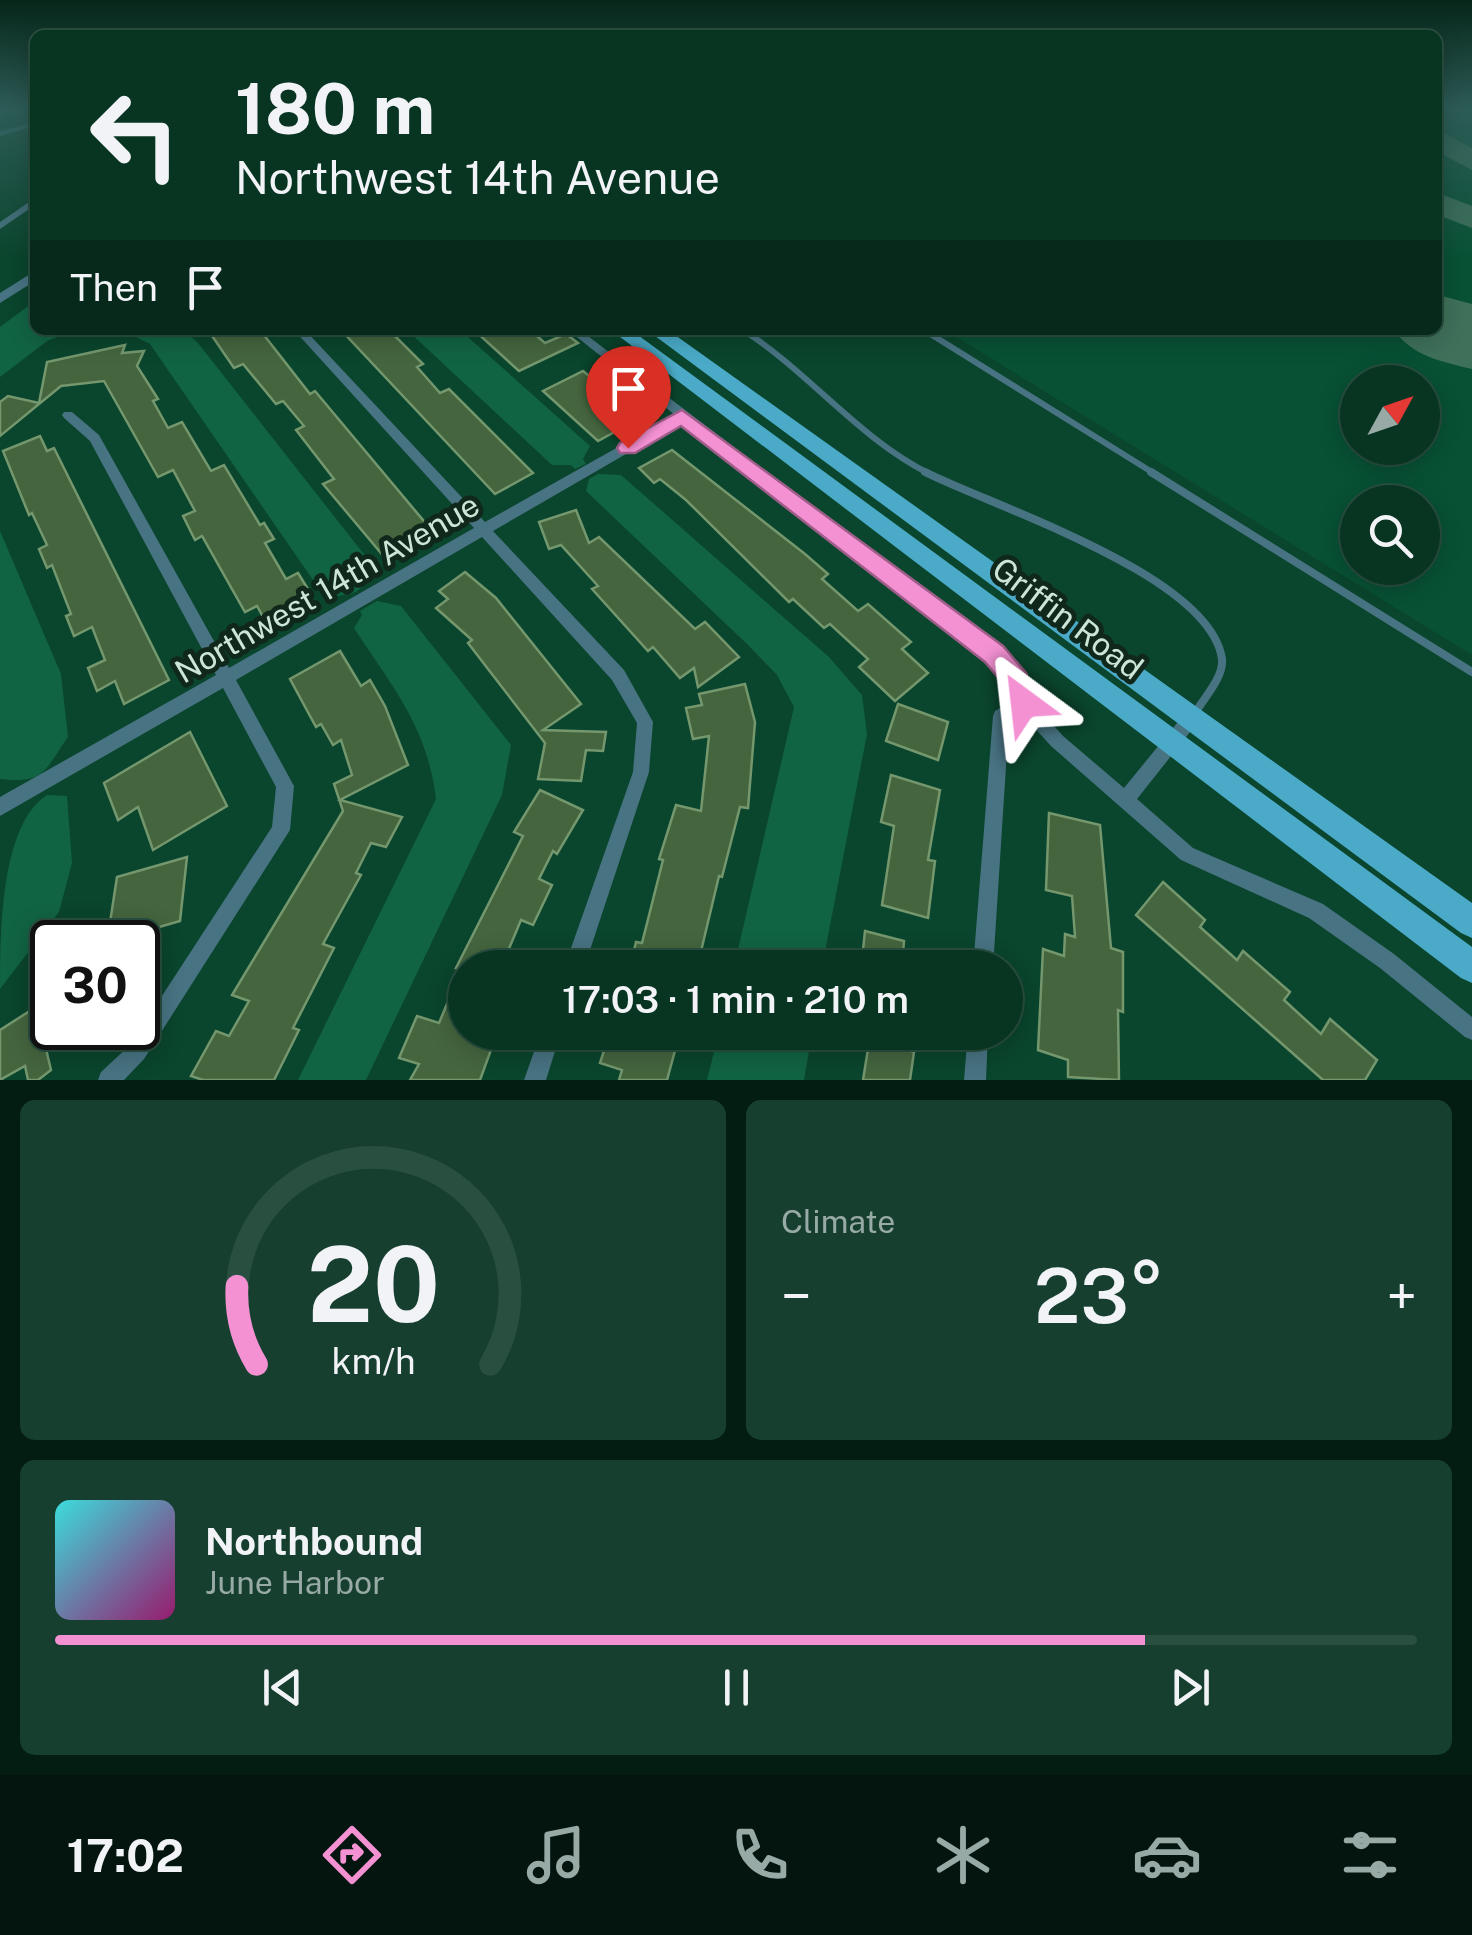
<!DOCTYPE html>
<meta charset="utf-8">
<style>
body{margin:0;font-family:"Public Sans",sans-serif;background:#163f2f;color:#f1f3f6;height:100vh;display:flex;flex-direction:column;font-size:38px;white-space:nowrap}
*{box-sizing:border-box;margin:0}
p{font-size:32px;color:#98aaa5}
.icon{flex:none;width:55px;height:55px;fill:none;stroke:currentColor;stroke-width:2;stroke-linecap:round;stroke-linejoin:round}
.map{position:relative;height:1080px;overflow:hidden}
.details{display:flex;flex-direction:column;gap:20px;padding:20px;background:#041d13;flex:1}
.details>*{flex:none}
.guide{position:absolute;left:30px;top:30px;width:1412px;height:305px;border-radius:15px;box-shadow:0 5px 25px #0003,0 0 0 2px #294f40;background:#083422;color:#f1f3f6;overflow:hidden}
.needle{width:65px;rotate:50deg}
.buttons{position:absolute;left:1340px;top:365px;display:grid;gap:20px}
.buttons a{display:grid;place-items:center;width:100px;height:100px;border-radius:50%;background:#083422;box-shadow:0 5px 25px #0003,0 0 0 2px #294f40;font-size:50px}
.speed{position:absolute;left:30px;top:920px;display:flex;gap:20px;font-size:50px;font-weight:700;text-align:center}
.speed>*{display:grid;place-content:center;width:130px;height:130px;border-radius:50%;background:#083422;box-shadow:0 5px 25px #0003,0 0 0 2px #294f40;line-height:1}
.speed .limit{border:5px solid #111;border-radius:15px;background:#fff;color:#111}
.pin{position:absolute;display:grid;place-items:center;width:85px;height:85px;color:#fff;margin:-102px -42px;border-radius:50% 50% 50% 0;rotate:-45deg;box-shadow:0 0 10px #0007}
.pin .icon{rotate:45deg}
.me{position:absolute;width:110px;margin:-55px;rotate:330deg;stroke-linejoin:round;filter:drop-shadow(0 0 8px #0008)}
.turn{display:flex;align-items:center;gap:35px;height:210px;padding:0 40px;font-size:45px}
.turn .icon{width:130px;height:130px;stroke-width:2.5}
.turn b{display:block;font-size:70px;line-height:85px}
.then{display:flex;align-items:center;height:95px;padding:0 40px;background:#0003;gap:20px;font-size:38px}
.big{font-size:75px;font-weight:600;line-height:1.1}
.details .widget{flex:1;display:flex;flex-direction:column;justify-content:center;gap:15px;min-width:0;padding:0 35px;border-radius:15px;background:#163f2f}
.details .dial{align-items:center;gap:0}
.dial svg{height:260px;overflow:visible;fill:none;stroke:#294f40;stroke-width:7;stroke-linecap:round;text-anchor:middle}
.dial text{fill:#f1f3f6;stroke:none}
.song{display:flex;align-items:center;gap:30px}
.cover{width:120px;height:120px;border-radius:15px;background:linear-gradient(135deg,hsl(180 70% 55%),hsl(320 70% 35%))}
.played{height:10px;border-radius:5px;background:linear-gradient(90deg,#f491d3 80%,#294f40 80%)}
.keys{display:flex;justify-content:space-around;direction:ltr}
.heat{display:flex;justify-content:space-between;align-items:center;font-size:55px;direction:ltr}
.details .tiles{flex:1;display:grid;gap:20px;grid-template-columns:1fr 1fr}
.widget:last-child{grid-column:span 2}
.trip{position:absolute;left:448px;top:950px;width:575px;height:100px;border-radius:50px;background:#083422;box-shadow:0 5px 25px #0003,0 0 0 2px #294f40;font-weight:600;line-height:100px;text-align:center}
.tabs{display:flex;height:160px;justify-content:space-around;align-items:center;background:#03150e;color:#98aaa5}
.tabs .icon{width:70px;height:70px}
.tabs .selected{color:#f491d3}
.tabs b{font-size:45px;color:#f1f3f6}
.map>svg:first-child{display:block}
</style>
<div class="map">
<svg width="1472" height="1080" viewBox="0 0 1472 1080">
<rect width="100%" height="100%" fill="#0a452d"/>
<path fill="#085135" fill-rule="evenodd" d="M1438 108H1472V655L945 330H1438ZM1358 382H1422V448H1358ZM1358 502H1422V568H1358Z"/>
<g fill="#116443">
<polygon points="35,301 35,330 75,330 47,341 0,377 0,327"/>
<path d="M122 330H184L198 343 374 567C362 594 354 596 324 596L150 344Z"/>
<polygon points="407,330 460,330 590,446 583,459 586,464 575,469 571,465 552,465"/>
<polygon points="598,474 621,475 829,657 862,695 867,734 822,967 734,967 794,707 777,675 748,645 586,491 589,479"/>
<path d="M0 531 61 674 68 737C44 771 45 784 0 779Z"/>
<path d="M377 601 401 606 511 745 502 795 366 1080H298L436 799C427 726 393 688 354 628L362 615 360 611Z"/>
<path d="M47 795 67 796 72 863 59 912 0 989C0 934 0 825 47 795Z"/>
<polygon points="719,1032 812,1033 804,1080 707,1080"/>
</g>
<g fill="none" stroke-linecap="round" stroke-linejoin="round">
<g fill="#3e705a" fill-rule="evenodd">
<polygon points="1438,130 1472,148 1472,170 1438,152"/>
<polygon points="1438,193 1472,206 1472,228 1438,215"/>
</g>
<path fill="#3e705a" fill-rule="evenodd" d="M1438 295 1472 304V369C1443 362 1412 356 1394 330H1438Z"/>
</g>
<g fill="#44653e" stroke="#74976e" stroke-width="2.5">
<polygon points="208,330 260,330 310,394 315,391 433,532 385,558 323,484 334,479 296,430 304,426 283,401 276,404 243,364 234,368"/>
<polygon points="341,330 389,330 423,364 417,367 440,393 449,389 533,473 495,494"/>
<polygon points="474,330 530,330 545,343 566,334 578,343 519,371"/>
<polygon points="125,345 122,353 144,351 137,366 158,399 153,401 168,428 182,422 211,471 224,465 260,525 264,523 274,539 265,543 286,579 298,573 311,594 305,598 307,602 267,624 257,606 245,612 202,536 195,540 183,516 195,511 173,470 158,477 104,381 61,386 0,436 0,402 8,396 39,403 47,362"/>
<polygon points="583,371 625,405 640,418 598,441 543,391"/>
<polygon points="40,436 47,451 54,448 169,680 124,704 115,681 97,691 88,668 105,660 92,627 74,636 66,616 71,614 52,565 47,568 39,549 47,545 32,513 29,515 3,451"/>
<polygon points="672,450 805,554 828,574 822,579 858,611 868,604 911,642 902,649 928,673 895,701 859,667 868,659 830,624 824,628 793,599 789,602 686,500 660,479 654,483 639,468"/>
<polygon points="576,510 589,543 599,537 695,629 705,622 739,657 698,687 694,668 680,678 653,647 648,651 592,589 598,586 561,545 549,549 539,522"/>
<polygon points="465,572 496,598 581,704 543,730 606,732 603,751 586,750 581,781 538,779 545,743 468,643 472,640 436,608 448,599 439,591"/>
<polygon points="340,651 361,686 370,680 385,706 408,765 340,800 402,817 386,847 371,843 356,873 361,875 323,944 334,948 293,1028 299,1030 274,1080 203,1080 191,1076 216,1031 229,1036 249,1001 232,995 343,811 334,784 352,775 341,740 333,745 321,724 316,727 290,679"/>
<polygon points="745,684 755,722 748,808 740,807 722,877 719,876 697,968 630,968 636,942 642,943 663,860 659,859 676,805 701,811 709,736 693,739 686,708 702,705 699,694"/>
<polygon points="898,704 948,722 938,760 886,741"/>
<polygon points="190,732 227,806 153,850 138,807 118,820 104,783"/>
<polygon points="891,775 940,790 928,860 935,861 928,918 882,905 894,826 881,822"/>
<polygon points="540,790 583,810 557,854 553,851 539,879 552,885 533,925 521,920 508,951 548,968 465,968 465,1032 495,1039 480,1080 410,1080 419,1064 399,1058 417,1016 439,1023 462,968 456,968 523,836 514,832"/>
<polygon points="1049,813 1100,825 1111,948 1123,952 1123,1012 1118,1010 1119,1080 1068,1077 1068,1060 1038,1050 1043,949 1064,956 1065,934 1075,937 1072,896 1046,890"/>
<polygon points="187,857 180,921 107,942 117,877"/>
<polygon points="1163,882 1205,920 1200,927 1237,960 1243,951 1290,992 1284,1000 1321,1034 1330,1019 1377,1060 1365,1080 1323,1080 1136,915"/>
<polygon points="865,931 904,941 902,968 861,968"/>
<polygon points="36,1007 51,1070 38,1080 28,1080 25,1066 0,1080 0,1030"/>
<polygon points="610,1032 679,1036 667,1080 619,1080 622,1070 600,1063"/>
<polygon points="870,1037 914,1052 910,1080 863,1080"/>
</g>
<g fill="none" stroke-linecap="round" stroke-linejoin="round">
<polyline stroke="#487382" stroke-width="5" points="0,111 11,108"/>
<g stroke="#487382" stroke-width="6">
<path d="M743 330C810 373 858 438 930 474"/>
<polyline points="924,330 1155,474"/>
</g>
<g stroke="#487382" stroke-width="8">
<path d="M925 472C994 507 1210 575 1222 659 1224 677 1204 698 1195 713"/>
<polyline points="1151,472 1472,672"/>
</g>
<g fill="#487382" fill-rule="evenodd">
<polygon points="35,122 35,126 0,136 0,131"/>
<polygon points="35,198 35,205 0,229 0,222"/>
<polygon points="294,330 305,330 485,522 675,415 568,330 580,330 999,649 1023,677 1030,699 1063,736 1124,788 1186,712 1192,710 1198,712 1200,717 1198,722 1137,799 1193,848 1323,904 1394,954 1472,1017 1472,1040 1465,1037 1380,968 1309,918 1181,860 1051,746 1021,713 1009,720 993,968 973,968 993,716 995,711 1014,700 1010,685 989,659 683,421 493,531 624,670 653,722 649,772 584,968 564,968 633,772 637,723 612,680 482,537 236,680 294,786 290,830 144,1059 124,1080 98,1080 101,1072 130,1045 272,827 276,787 223,688 0,816 0,797 216,675 90,441 64,418 62,415 64,412 72,412 99,435 229,668 474,528"/>
<polygon points="541,1032 561,1032 546,1080 524,1080"/>
<polygon points="968,1032 988,1032 986,1080 964,1080"/>
</g>
<polygon fill="#487382" fill-rule="evenodd" points="35,271 35,281 0,303 0,293"/>
<g fill="#4aaac7" fill-rule="evenodd">
<polygon points="611,330 631,330 1472,947 1472,983 1461,978"/>
<polygon points="647,330 668,330 1472,903 1472,938 1461,933"/>
</g>
</g>
<linearGradient id="sky" x2="0" y2="1"><stop stop-color="#062619"/><stop offset="0.42" stop-color="#2d5c57"/><stop offset="1" stop-color="#2d5c57" stop-opacity="0"/></linearGradient>
<rect width="1472" height="259" fill="url(#sky)"/>
<polygon fill="#f491d3" stroke="#9f5e89" stroke-width="2.5" points="682,410 1003,646 1026,673 1037,703 1033,711 1024,715 1014,711 1006,687 985,662 681,426 635,453 620,453 617,448 620,443"/>
<g text-anchor="middle" dominant-baseline="central" stroke-width="10" stroke-linejoin="round" paint-order="stroke">
<g font-size="32" fill="#cbe6d7" stroke="#10271c">
<text transform="translate(327 588) rotate(-30)">Northwest 14th Avenue</text>
<text transform="translate(1068 618) rotate(37)">Griffin Road</text>
</g>
</g>
</svg>
<div class="buttons">
<a><svg class="needle" viewBox="-14 -14 28 28"><path d="M0-13l5 13h-10z" fill="#e53935"/><path d="M0 13l5-13h-10z" fill="#98aaa5"/></svg></a>
<a><svg class="icon" aria-label="search" viewBox="0 0 24 24"><circle cx="10" cy="10" r="6"/><path d="M15 15l6 6"/></svg></a>
</div>
<div class="speed"><div class="limit">30</div></div>
<div class="pin" style="left:628px;top:448px;background:#d93025"><svg class="icon" aria-label="arrive" viewBox="0 0 24 24"><path d="M6 21V4h12l-3 4 3 4H6"/></svg></div>
<svg class="me" style="left:1024px;top:703px" viewBox="-20 -20 40 40"><path d="M0-17L14 15 0 8-14 15z" fill="#f491d3" stroke="#fff" stroke-width="4"/></svg>
<div class="trip">17:03 · 1 min · 210 m</div>
<div class="guide">
<div class="turn"><svg class="icon" aria-label="left" viewBox="0 0 24 24"><path d="M17 20v-9H6M10 6l-5 5 5 5"/></svg><div><b>180 m</b>Northwest 14th Avenue</div></div>
<div class="then">Then<svg class="icon" aria-label="arrive" viewBox="0 0 24 24"><path d="M6 21V4h12l-3 4 3 4H6"/></svg></div>
</div>
</div>
<section class="details">
<div class="tiles">
<div class="widget dial"><svg viewBox="0 0 100 80">
<path d="M14 69A42 42 0 1 1 86 69"/>
<path d="M14 69A42 42 0 0 1 8 45" stroke="#f491d3"/>
<text x="50" y="56" font-size="32" font-weight="700">20</text>
<text x="50" y="72" font-size="11">km/h</text>
</svg></div>
<div class="widget"><p>Climate</p>
<div class="heat"><a>−</a><b class="big">23°</b><a>+</a></div>
</div>
<div class="widget">
<div class="song"><i class="cover"></i><div><b>Northbound</b><p>June Harbor</p></div></div>
<div class="played"></div>
<div class="keys"><svg class="icon" aria-label="previous" viewBox="0 0 24 24"><path d="M18 5L8 12l10 7zM5 5v14"/></svg><svg class="icon" aria-label="pause" viewBox="0 0 24 24"><path d="M8 5v14M16 5v14"/></svg><svg class="icon" aria-label="next" viewBox="0 0 24 24"><path d="M6 5l10 7-10 7zM19 5v14"/></svg></div>
</div>
</div>
</section>
<nav class="tabs">
<b>17:02</b>
<svg class="icon selected" aria-label="directions" viewBox="0 0 24 24"><path d="M12 3l9 9-9 9-9-9zM9 14v-3h6M13 9l2 2-2 2"/></svg>
<svg class="icon" aria-label="music" viewBox="0 0 24 24"><path d="M9 18V5l10-2v13"/><circle cx="6" cy="18" r="3"/><circle cx="16" cy="16" r="3"/></svg>
<svg class="icon" aria-label="phone" viewBox="0 0 24 24"><path d="M5 4h4l2 5-3 2q2 4 5 5l2-3 5 2v4C11 20 4 13 5 4z"/></svg>
<svg class="icon" aria-label="climate" viewBox="0 0 24 24"><path d="M12 3v18M4 7l16 10M4 17L20 7"/></svg>
<svg class="icon" aria-label="car" viewBox="0 0 24 24"><path d="M5 17H2v-5l4-1 3-4h7l3 4 3 1v5h-3M9 17h6M6 11h13"/><circle cx="7" cy="17" r="2"/><circle cx="17" cy="17" r="2"/></svg>
<svg class="icon" aria-label="filters" viewBox="0 0 24 24"><path d="M4 7h16M4 17h16"/><circle cx="9" cy="7" r="2"/><circle cx="15" cy="17" r="2"/></svg>
</nav>
